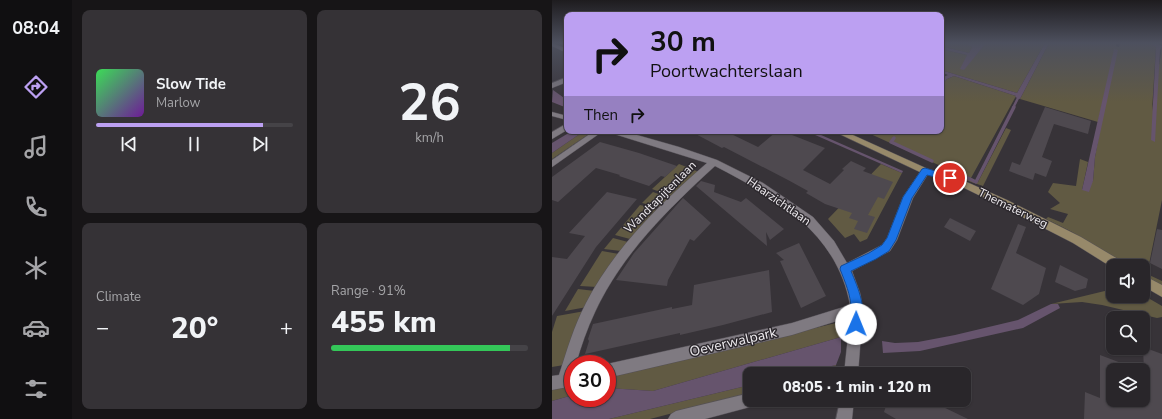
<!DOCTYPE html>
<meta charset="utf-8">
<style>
body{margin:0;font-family:"Nunito Sans",sans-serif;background:#353236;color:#f1f3f6;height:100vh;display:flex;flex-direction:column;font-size:15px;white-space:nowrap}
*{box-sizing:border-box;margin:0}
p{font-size:13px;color:#a5a5a8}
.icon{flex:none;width:22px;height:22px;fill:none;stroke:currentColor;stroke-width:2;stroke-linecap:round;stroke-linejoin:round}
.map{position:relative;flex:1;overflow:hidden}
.side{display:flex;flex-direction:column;gap:10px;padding:10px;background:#171517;width:480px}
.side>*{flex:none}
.guide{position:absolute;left:12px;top:12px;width:380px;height:122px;border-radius:8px;box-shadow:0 1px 3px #0004,0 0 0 1px #454347;background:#bca0f2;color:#111;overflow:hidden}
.tools{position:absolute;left:554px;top:259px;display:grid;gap:8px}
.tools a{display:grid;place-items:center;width:44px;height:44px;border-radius:8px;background:#29262a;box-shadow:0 1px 3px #0004,0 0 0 1px #454347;font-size:20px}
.speed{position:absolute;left:12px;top:355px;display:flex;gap:8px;font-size:20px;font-weight:700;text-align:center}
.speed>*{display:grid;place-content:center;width:52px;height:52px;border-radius:50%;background:#29262a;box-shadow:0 1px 3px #0004,0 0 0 1px #454347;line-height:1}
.speed .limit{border:6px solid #d22;background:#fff;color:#111}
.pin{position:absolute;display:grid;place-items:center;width:34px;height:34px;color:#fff;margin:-17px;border:2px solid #fff;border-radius:50%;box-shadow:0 1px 4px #0007}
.me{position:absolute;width:44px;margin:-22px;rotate:1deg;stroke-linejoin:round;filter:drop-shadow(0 0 3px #0008)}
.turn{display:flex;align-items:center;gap:14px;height:84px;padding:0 20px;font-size:18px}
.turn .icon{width:52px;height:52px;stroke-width:2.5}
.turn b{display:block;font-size:28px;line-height:34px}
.then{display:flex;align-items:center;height:38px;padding:0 20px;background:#0003;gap:8px;font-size:15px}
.big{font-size:30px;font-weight:800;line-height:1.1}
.side .card{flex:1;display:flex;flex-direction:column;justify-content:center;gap:6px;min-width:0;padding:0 14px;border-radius:8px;background:#353236}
.side .dial{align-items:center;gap:0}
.dial b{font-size:52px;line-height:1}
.song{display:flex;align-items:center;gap:12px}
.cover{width:48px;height:48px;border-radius:6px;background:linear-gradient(135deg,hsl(130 70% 55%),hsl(280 70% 35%))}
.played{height:4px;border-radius:2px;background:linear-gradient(90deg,#bca0f2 85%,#454347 85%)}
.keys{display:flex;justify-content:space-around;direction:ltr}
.heat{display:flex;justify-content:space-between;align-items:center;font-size:22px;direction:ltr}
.charge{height:6px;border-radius:3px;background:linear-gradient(90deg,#34c759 91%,#454347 0)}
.side .tiles{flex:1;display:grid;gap:10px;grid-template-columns:repeat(2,1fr)}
.trip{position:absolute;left:191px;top:367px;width:228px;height:40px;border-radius:8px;background:#29262a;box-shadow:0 1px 3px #0004,0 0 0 1px #454347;font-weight:800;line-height:40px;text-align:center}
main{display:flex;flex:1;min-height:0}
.dock{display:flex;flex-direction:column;width:72px;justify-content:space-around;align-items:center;background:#100f11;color:#a5a5a8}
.dock .icon{width:28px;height:28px}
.dock .active{color:#bca0f2}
.dock b{font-size:18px;color:#f1f3f6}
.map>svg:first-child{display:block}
</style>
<main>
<nav class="dock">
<b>08:04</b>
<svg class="icon active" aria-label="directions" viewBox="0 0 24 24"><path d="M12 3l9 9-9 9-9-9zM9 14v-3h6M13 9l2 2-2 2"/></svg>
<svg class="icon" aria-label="music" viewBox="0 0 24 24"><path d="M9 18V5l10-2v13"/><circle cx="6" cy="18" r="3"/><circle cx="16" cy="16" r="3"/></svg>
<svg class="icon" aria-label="phone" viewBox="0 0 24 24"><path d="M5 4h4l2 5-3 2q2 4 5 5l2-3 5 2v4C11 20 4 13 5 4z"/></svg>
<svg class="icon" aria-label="climate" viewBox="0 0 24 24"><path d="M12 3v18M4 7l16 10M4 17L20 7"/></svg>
<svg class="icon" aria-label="car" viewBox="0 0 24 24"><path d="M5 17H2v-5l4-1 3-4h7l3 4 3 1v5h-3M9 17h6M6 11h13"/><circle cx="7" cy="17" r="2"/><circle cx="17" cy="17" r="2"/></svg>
<svg class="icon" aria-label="filters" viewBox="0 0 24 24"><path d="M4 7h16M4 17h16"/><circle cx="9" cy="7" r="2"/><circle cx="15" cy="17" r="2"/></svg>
</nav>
<section class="side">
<div class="tiles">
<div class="card">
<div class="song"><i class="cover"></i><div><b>Slow Tide</b><p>Marlow</p></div></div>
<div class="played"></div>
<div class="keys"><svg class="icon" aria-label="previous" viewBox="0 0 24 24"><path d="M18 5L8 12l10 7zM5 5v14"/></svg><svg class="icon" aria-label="pause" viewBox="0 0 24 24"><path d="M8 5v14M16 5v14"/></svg><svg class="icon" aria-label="next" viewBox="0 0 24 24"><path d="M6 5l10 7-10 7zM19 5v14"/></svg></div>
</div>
<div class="card dial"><b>26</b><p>km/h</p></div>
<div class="card"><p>Climate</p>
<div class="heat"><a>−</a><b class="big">20°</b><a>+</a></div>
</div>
<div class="card"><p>Range · 91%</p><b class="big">455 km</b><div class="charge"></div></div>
</div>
</section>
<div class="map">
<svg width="610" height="419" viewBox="0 0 610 419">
<rect width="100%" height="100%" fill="#373338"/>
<g fill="#615a43">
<path d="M389 43C398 43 414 40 420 47L417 53 389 46Z"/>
<polygon points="434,43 493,43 465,93 389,70 389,49 415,55 411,70"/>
<polygon points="497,43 564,43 564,46 567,47 568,43 598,43 604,46 600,111 610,46 610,200 595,274 610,281 610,286 591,274 591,266 577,266 520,232 494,219 496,217 511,223 516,214 498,209 508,203 496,192 501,183 524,186 528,159 536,162 530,190 541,181 543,157 563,49 546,122 468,99"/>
<polygon points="402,76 464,96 419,178 426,182 454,128 459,130 431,186 413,180 415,178 312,131 344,131 343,133 348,135 351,131 389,131 389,86 395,79"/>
<polygon points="32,131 37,134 0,159 0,153"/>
<polygon points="127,164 147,172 119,196 100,189"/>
<polygon points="329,164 350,173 315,239 308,242 302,234 293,238 276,219"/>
<polygon points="101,192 117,198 108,207 90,203"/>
<polygon points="88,205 105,209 78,239 63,235"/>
<polygon points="61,238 76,242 69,251 52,249"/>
<polygon points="50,251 67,254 45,287 28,286"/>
<polygon points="26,289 43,291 35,307 13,311"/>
<polygon points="561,289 561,296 591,295 610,306 610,317 605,318 550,305 530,302 499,304"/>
<polygon points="33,311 12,365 0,367 0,332 5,316"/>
<polygon points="284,323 289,337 101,391 55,388 55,377"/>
<polygon points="284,365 282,371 271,374 246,374"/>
<polygon points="21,385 21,395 0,401 0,390"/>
<polygon points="198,385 198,393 98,419 57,419"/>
</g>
<g fill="#66546d">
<polygon points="413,43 434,43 412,70 408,69 415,55 389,49 389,46 417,53 420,47"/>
<polygon points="493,43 497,43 468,99 463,97 464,96 402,76 395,79 389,86 389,78 396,75 389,72 389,70 465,93"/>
<polygon points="598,43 605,43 610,46 608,50 603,142 599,140 604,47"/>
<polygon points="562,49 566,50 543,157 541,181 537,192 530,190"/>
<polygon points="1,90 15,100 15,108 0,102"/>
<polygon points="20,131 32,131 0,153 0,143"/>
<polygon points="254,131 260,131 351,171 350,173"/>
<polygon points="499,304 506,304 508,308 471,328 368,351 331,353 330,341 343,343 366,342 403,335 466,320"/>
<polygon points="289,337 289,352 284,365 246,374 198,374 198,385 57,419 0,419 0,401 21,395 21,398 55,398 55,388 56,388 101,391"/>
</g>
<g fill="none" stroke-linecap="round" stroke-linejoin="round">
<polyline stroke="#66546d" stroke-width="2.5" points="461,108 466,98"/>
<g stroke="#66546d" stroke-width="3.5">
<polyline points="342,138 339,142 380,161"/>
<polyline points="393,167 424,182 462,107"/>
</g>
</g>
<g fill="#4e494f">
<polygon points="493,107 539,121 536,134 502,124 490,157 500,161 494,177 483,173 481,180 457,171 460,162 468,165"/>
<polygon points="138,131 173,131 206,147 225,131 230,131 273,148 251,170 278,184 292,170 290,169 299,161 314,168 311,171 341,182 332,199 326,197 316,215 323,217 315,233 302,229 306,221 297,218 300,213 273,204 254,193 256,191 236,180 172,147 170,148"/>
<polygon points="48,142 87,153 125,166 113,177 109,176 97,186 67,176 68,175 44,168 6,202 0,200 0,177"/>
<polygon points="149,181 163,185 162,192 189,202 194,198 232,229 218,240 214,232 215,246 144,186"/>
<polygon points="55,192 85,199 44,247 0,316 0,257 15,259 33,236 17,233"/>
<polygon points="131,198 159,223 142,241 138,239 116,280 115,286 64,280 82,253"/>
<polygon points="398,218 424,231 418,241 392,227"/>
<polygon points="466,224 474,227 464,253 494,268 487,294 471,305 439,289"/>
<polygon points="605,229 610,230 610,269 598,263"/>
<polygon points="247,243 274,296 249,308 228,261 232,260 224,253"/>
<polygon points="508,265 536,279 534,288 523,291 503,282"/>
<polygon points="217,270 220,312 171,325 128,335 128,333 33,354 37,341 36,339 41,324 120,307 120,309 140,305 142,285"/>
<polygon points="591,347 610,354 610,419 532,419 533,392 548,398 548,355 585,369 561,370 561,400 591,400 591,372 592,372"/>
<polygon points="336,400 369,400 384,407 385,404 416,419 344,419 332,412"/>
</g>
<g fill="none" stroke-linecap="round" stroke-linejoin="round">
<defs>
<g id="street">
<polygon points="0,43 15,49 15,53 0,46"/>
<polygon points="15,77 15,82 0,88 0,83"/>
<polygon points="0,112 15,116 15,120 0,116"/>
<polygon points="12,125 15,125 15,130 0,139 0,132"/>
<polygon points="42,131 51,131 0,167 0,160"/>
<path d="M58 131H71L127 147 165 160 211 183 261 217 282 241 295 263 330 245 335 238 351 197 370 169H376L378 171 361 198 345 240 338 251 300 271 308 293 311 309 306 374H292L298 317 240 335 55 378V364L240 323 298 305C285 232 223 197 163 166 116 209 70 254 43 312 35 329 29 346 24 364H21V386L0 390V376L7 375C15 350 22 326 34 303 63 247 108 204 155 163L59 133Z"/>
<polygon points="198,393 198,400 205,400 203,405 198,407 153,419 116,419 119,414 124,411"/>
<polygon points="288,400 302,400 300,419 284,419"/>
</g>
<g id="secondary">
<polygon points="281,131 292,131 376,169 408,179 455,200 529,237 571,262 573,266 561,266 561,268 521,243 449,206 402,183 370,173"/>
<polygon points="591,275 610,285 610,297 591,286"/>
</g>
</defs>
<use href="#street" stroke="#545056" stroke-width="1"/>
<use href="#secondary" stroke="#545056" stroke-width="1"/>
<use href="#street" fill="#7f7a81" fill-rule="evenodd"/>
<use href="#secondary" fill="#97896a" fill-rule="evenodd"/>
</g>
<linearGradient id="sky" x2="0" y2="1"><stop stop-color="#1e1c1f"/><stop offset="0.42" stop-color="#4d505e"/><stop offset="1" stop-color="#4d505e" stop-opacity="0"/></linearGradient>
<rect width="610" height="102" fill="url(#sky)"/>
<path fill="#1a73e8" stroke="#114b97" d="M373 168 401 176 402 178 398 181 375 175 360 198 344 240 337 251 324 259 299 271C306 288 316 310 308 328L304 330 300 328C297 322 300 316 299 309 299 295 293 282 288 269L289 266 317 253 330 245 335 238 351 197 370 169Z"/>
<g text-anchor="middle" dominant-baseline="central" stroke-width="3" stroke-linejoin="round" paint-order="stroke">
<g font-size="12" fill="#eeebef" stroke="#2d292e">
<text transform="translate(108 197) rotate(-45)">Wandtapijtenlaan</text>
<text transform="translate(227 201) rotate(35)">Haarzichtlaan</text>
<text transform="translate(461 208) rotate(26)">Thematerweg</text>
</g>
<g font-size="14" fill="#eeebef" stroke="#2d292e">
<text transform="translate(181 342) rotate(-13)">Oeverwalpark</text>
</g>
</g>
</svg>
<div class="tools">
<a><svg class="icon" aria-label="sound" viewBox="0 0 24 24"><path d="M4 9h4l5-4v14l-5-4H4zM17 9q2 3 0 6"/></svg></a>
<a><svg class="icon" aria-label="search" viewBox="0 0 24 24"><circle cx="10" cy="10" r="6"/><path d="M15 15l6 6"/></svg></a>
<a><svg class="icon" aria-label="layers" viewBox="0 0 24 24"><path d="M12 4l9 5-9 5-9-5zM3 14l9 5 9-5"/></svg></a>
</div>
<div class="speed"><div class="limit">30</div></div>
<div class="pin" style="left:398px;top:178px;background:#d93025"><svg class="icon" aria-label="arrive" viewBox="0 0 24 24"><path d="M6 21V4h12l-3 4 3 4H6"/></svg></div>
<svg class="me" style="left:304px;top:324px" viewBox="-20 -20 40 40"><circle r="19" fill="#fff"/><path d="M0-13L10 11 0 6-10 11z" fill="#1a73e8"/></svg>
<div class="trip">08:05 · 1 min · 120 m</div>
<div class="guide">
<div class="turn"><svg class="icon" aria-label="right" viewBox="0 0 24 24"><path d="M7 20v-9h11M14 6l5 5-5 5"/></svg><div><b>30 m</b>Poortwachterslaan</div></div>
<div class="then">Then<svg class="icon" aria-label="right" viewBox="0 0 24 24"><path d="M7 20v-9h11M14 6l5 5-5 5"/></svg></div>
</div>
</div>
</main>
